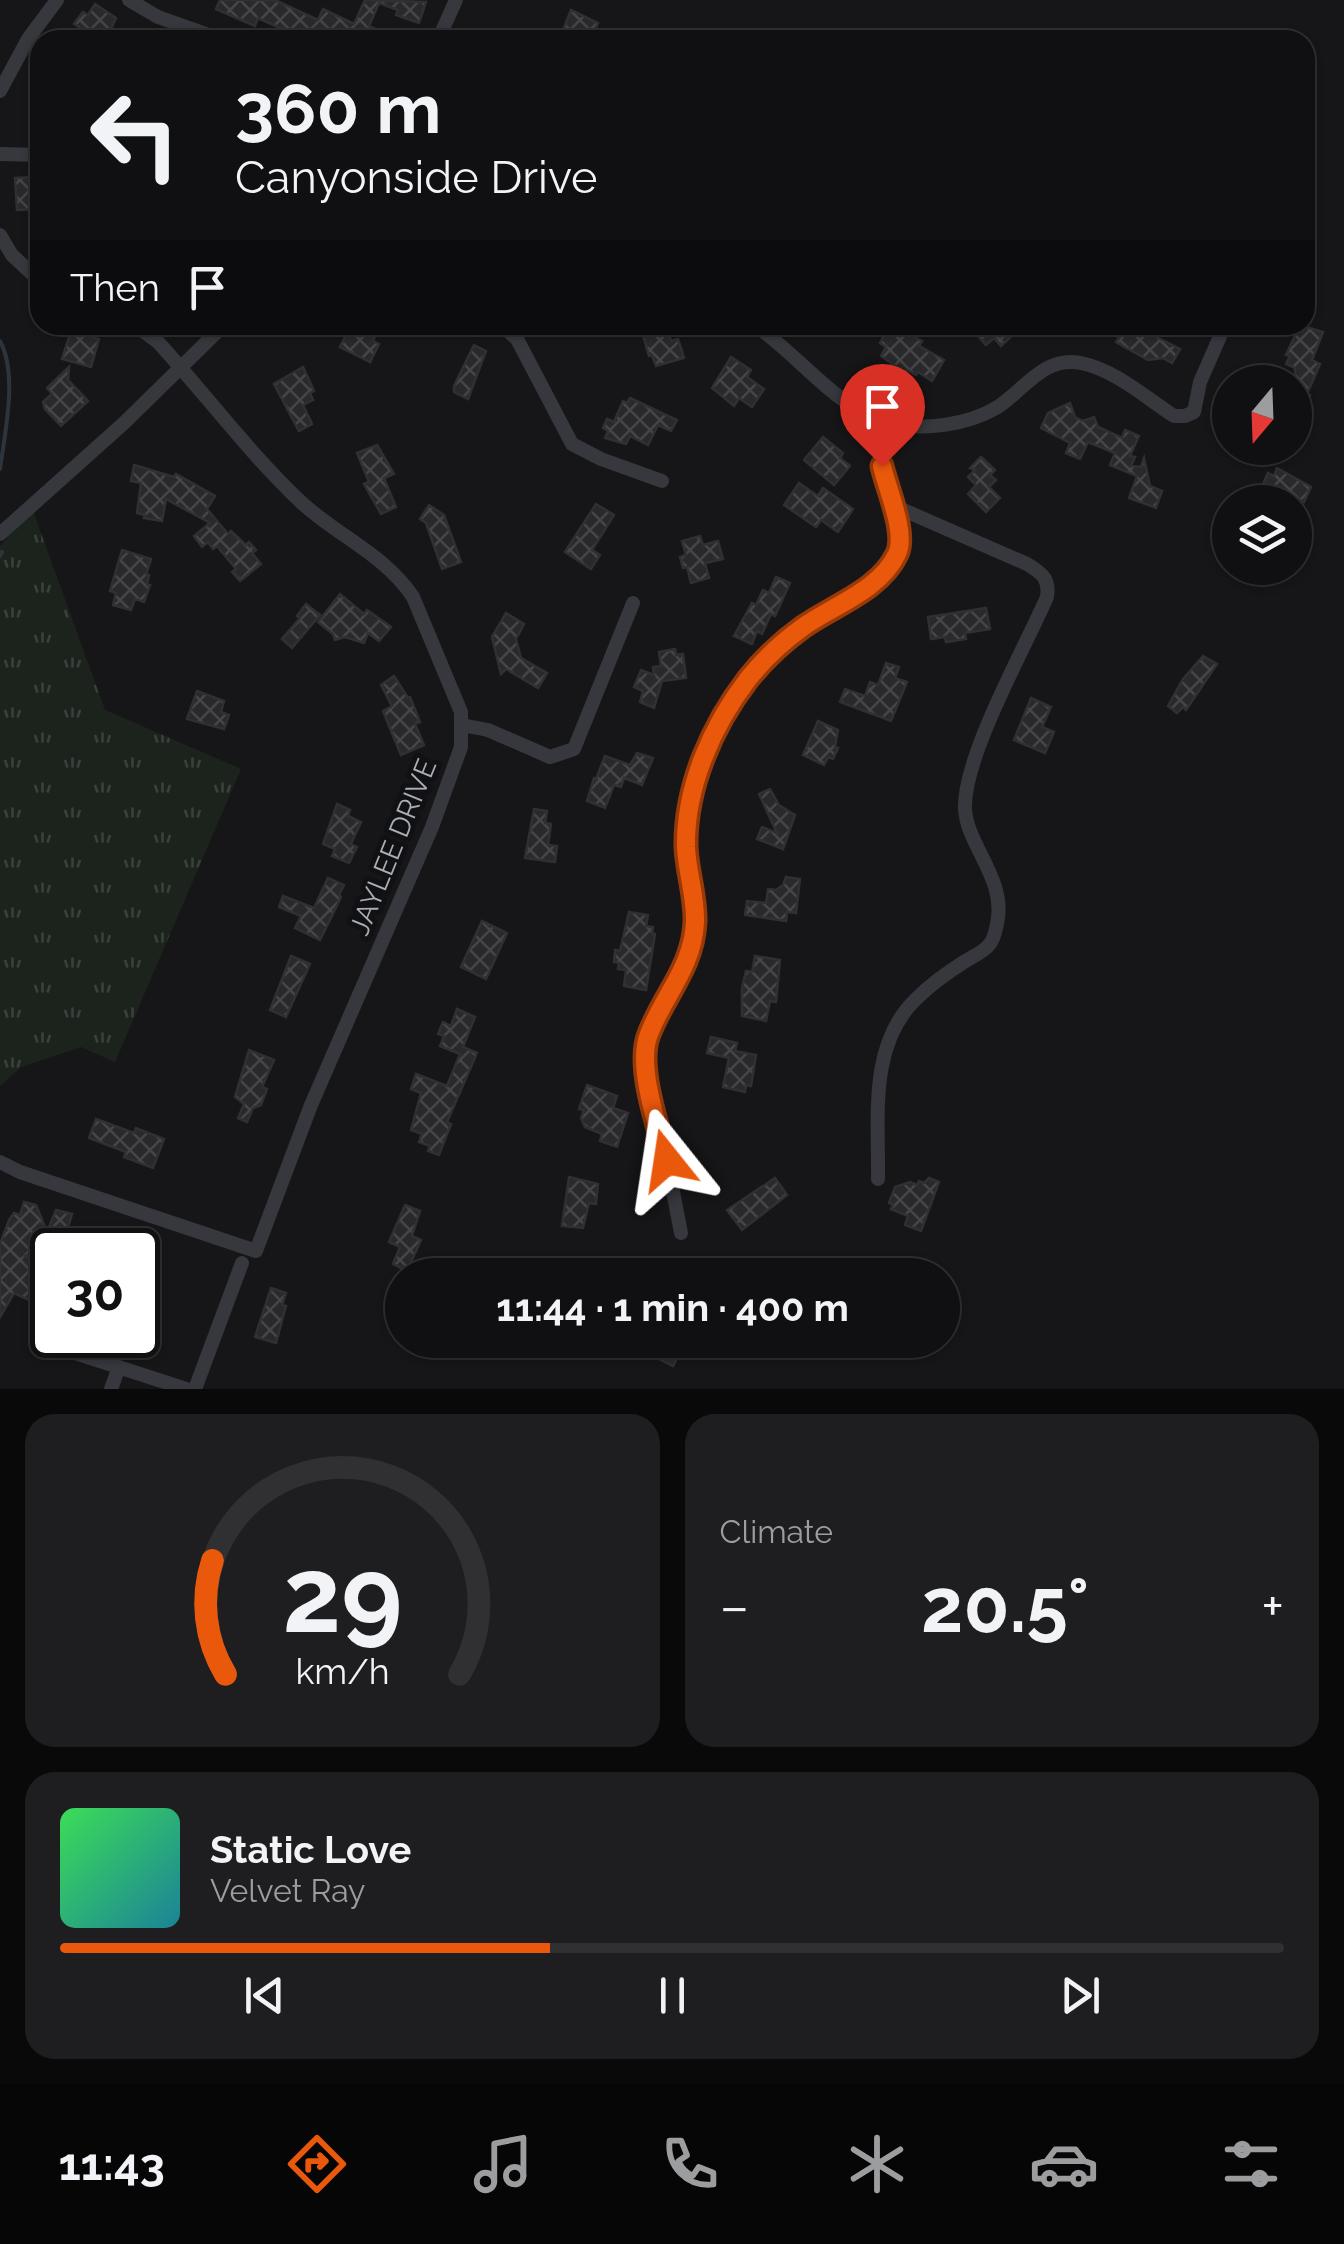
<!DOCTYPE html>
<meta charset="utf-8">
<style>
body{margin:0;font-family:Raleway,sans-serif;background:#1e1e20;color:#f1f3f6;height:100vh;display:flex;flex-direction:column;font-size:38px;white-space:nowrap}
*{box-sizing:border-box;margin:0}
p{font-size:32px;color:#9c9d9f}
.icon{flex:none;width:55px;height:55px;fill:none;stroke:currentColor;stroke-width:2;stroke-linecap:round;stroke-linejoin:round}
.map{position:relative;height:1389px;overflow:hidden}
.details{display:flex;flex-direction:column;gap:25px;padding:25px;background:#09090a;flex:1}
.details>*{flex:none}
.top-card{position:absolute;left:30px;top:30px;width:1285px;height:305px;border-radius:30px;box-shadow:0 2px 8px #0004,0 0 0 2px #303032;background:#101012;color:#f1f3f6;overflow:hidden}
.needle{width:65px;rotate:199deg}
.buttons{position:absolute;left:1212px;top:365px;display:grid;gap:20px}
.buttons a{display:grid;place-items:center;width:100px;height:100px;border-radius:50%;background:#101012;box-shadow:0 2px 8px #0004,0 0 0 2px #303032;font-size:50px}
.speed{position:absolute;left:30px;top:1228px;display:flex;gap:20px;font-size:50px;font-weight:700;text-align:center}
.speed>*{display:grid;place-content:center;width:130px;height:130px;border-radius:50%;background:#101012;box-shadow:0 2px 8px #0004,0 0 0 2px #303032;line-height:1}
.speed .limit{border:5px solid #111;border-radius:15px;background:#fff;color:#111}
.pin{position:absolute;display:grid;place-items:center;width:85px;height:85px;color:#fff;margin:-102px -42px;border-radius:50% 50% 50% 0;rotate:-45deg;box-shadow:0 0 10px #0007}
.pin .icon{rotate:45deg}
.me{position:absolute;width:110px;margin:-55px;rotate:345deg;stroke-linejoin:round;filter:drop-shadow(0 0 8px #0008)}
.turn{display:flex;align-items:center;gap:35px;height:210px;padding:0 40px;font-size:45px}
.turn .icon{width:130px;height:130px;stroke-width:2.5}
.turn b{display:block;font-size:70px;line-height:85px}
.then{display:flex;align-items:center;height:95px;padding:0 40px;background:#0003;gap:20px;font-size:38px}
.big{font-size:75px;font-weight:700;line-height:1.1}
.details .tile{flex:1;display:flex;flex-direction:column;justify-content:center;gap:15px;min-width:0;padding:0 35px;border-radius:30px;background:#1e1e20}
.details .dial{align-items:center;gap:0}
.dial svg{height:260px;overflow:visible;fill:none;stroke:#303032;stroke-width:7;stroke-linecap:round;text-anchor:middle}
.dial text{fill:#f1f3f6;stroke:none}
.song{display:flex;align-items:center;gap:30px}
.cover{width:120px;height:120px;border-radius:15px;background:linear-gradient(135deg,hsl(130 70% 55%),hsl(190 70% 35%))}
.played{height:10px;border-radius:5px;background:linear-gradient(90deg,#ea580c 40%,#303032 40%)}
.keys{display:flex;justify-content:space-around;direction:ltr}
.heat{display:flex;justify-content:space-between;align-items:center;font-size:55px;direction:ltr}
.details .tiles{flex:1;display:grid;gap:25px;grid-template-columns:1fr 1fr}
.tile:last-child{grid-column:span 2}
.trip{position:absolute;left:385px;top:1258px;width:575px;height:100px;border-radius:50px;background:#101012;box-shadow:0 2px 8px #0004,0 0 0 2px #303032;font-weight:700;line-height:100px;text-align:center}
.menu{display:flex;height:160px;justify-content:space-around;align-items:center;background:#060607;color:#9c9d9f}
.menu .icon{width:70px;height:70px}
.menu .on{color:#ea580c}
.menu b{font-size:45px;color:#f1f3f6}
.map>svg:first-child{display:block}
</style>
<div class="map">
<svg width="1344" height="1389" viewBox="0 0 1344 1389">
<defs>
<pattern id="park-tufts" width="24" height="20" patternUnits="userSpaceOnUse" patternTransform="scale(2.5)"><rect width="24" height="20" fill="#1c231d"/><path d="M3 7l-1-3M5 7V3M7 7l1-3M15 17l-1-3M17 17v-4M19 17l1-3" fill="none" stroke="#3a403c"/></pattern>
<pattern id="building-cross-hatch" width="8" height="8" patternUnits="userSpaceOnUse" patternTransform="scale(2.5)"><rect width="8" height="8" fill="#29292c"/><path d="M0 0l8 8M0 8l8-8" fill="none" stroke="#454548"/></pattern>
</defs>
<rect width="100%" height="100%" fill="#161618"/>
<polygon fill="url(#park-tufts)" points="33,511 105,710 241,769 115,1062 81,1047 21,1067 0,1086 0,546"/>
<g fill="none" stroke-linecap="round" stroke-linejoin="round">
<g stroke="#2c353c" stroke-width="4">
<path d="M0 341C18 374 5 432 0 469"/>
<polyline points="0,556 2,552"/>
</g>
</g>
<g fill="url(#building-cross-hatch)" stroke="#303034" stroke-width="2.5">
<polygon points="220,0 275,0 318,20 323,9 354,24 365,0 426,2 419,23 396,15 398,10 379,3 369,26 400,40 314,40 302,34 299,40 287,40 280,37 283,31 280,28 258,18 255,26 216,9"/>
<polygon points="95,4 116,18 106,40 71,40 79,27 74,24 83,12 88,15"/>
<polygon points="571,10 598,23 591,40 559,40"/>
<polygon points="39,177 40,209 17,210 15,178"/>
<polygon points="330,325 380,325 373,341 379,344 370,362 340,347 347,333"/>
<polygon points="640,325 659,325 662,335 668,333 671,341 678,339 684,358 656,366 652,355 649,356"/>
<polygon points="890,325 922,341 919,346 944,360 932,381 918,372 916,375 906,370 905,373 881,356 886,347 880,343"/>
<polygon points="968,325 1010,325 1016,332 1001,346 994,338 986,345"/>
<polygon points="1120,325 1133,325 1180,349 1172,363 1163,358 1148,360 1116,342 1119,338 1114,335"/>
<polygon points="1300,325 1323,332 1312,360 1320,364 1307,394 1310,395 1305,408 1309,409 1296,443 1295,368 1286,364 1290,356 1286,355"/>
<polygon points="71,331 99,339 91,367 62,359"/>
<polygon points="474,345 486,351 468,399 454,392 454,386"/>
<polygon points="731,357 751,370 747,377 764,389 752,407 739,398 734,406 712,388"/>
<polygon points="69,367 68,380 88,401 61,426 45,409 43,402 52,394 47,388"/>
<polygon points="303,367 314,391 310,393 313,400 303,405 312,424 299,431 274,384"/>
<polygon points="630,398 677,420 671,431 658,425 648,445 630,436 626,444 605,438 608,431 603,428 607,419 614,422 623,401 627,403"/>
<polygon points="1070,403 1075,417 1083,421 1094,417 1098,427 1122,438 1125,430 1139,436 1130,456 1135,457 1131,466 1141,467 1144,458 1150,486 1162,491 1156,508 1129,498 1137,476 1110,465 1115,453 1088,442 1080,459 1066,453 1070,443 1041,428 1048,413"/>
<polygon points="823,437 843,453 840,458 850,466 834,485 804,460"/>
<polygon points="377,445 394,474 384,478 396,507 381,514 364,484 369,482 357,453"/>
<polygon points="981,457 995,470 990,475 996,480 989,487 1000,498 986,512 968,494 976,485 968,477 975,470 970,468"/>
<polygon points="134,465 174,477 176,474 215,496 207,509 228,534 231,531 246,545 249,542 256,550 252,553 261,564 240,581 232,572 236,569 217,546 213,549 208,542 202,547 194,536 210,523 166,499 162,521 144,518 145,515 137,513 141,483 131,481"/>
<polygon points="1277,468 1311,487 1304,502 1293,497 1291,502 1259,502 1263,495 1259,493 1268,473 1274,476"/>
<polygon points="799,483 818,496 823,488 853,509 838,532 821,520 816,527 784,505"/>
<polygon points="596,504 614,515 592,550 600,555 591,569 565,552"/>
<polygon points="429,505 444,515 461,562 442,569 426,523 420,519"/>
<polygon points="700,536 703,545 718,541 723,559 705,563 709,578 691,583 687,567 683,568 680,557 686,555 682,541"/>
<polygon points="122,550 151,559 146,574 149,575 147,585 150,585 144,602 135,599 131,610 113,605 116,593 110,591"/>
<polygon points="776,577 790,583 775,616 771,614 762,634 757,631 752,644 734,636 752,603 756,605 763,590 769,593"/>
<polygon points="340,594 364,614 367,610 391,627 379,641 368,633 364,643 345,637 335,640 333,634 318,622"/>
<polygon points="306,604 320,615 292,648 282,639 300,618 297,616"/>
<polygon points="986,608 990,629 965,633 966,639 946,642 945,637 931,639 928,617"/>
<polygon points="506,613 524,624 516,639 521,658 547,673 538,688 506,669 501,674 492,637"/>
<polygon points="675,649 676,655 683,654 686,678 662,681 654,708 640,702 643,691 634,687 641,670 654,675 653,667 661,666 659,652"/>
<polygon points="1203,656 1217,664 1186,710 1183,707 1177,713 1168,706 1183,679"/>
<polygon points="886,663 899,667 895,678 907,682 891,721 840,702 845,689 865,696 870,682 878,685"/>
<polygon points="394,676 408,698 410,697 420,722 415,724 424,745 401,755 383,711 392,706 381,685"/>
<polygon points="197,691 224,701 221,712 229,715 224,729 187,719"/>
<polygon points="1031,698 1051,707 1042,727 1054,732 1045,753 1014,740"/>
<polygon points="818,721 838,730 835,747 838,748 833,759 828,757 824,765 803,755"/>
<polygon points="637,753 653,758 642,785 624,778 621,787 614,785 605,808 587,801 594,778 596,779 605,756 630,765"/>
<polygon points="770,789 779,805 795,815 783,849 757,839 762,827 777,833 759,794"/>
<polygon points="337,804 350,810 348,816 361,822 351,844 357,847 349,863 332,856 335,849 323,844"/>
<polygon points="534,809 547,811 545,823 551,824 548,845 557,846 555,862 525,858"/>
<polygon points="786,877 800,879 796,913 787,912 786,921 745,915 747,901 766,903 768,889 776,890 783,885"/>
<polygon points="328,878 344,885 339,895 341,897 320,940 295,928 301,916 279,907 283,896 314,908"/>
<polygon points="629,912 648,915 646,926 653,927 652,934 655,934 646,990 624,986 626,970 618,969 619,963 614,962 615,950 620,951"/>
<polygon points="482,921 507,933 486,979 461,967"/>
<polygon points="291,956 310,964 286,1017 270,1010"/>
<polygon points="755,956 780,960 776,1002 770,1001 766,1021 742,1016 742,988 746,971 752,972"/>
<polygon points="457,1009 475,1017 463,1047 477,1053 447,1122 451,1124 439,1155 428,1151 430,1146 419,1142 422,1134 411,1130 421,1093 411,1089 416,1074 447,1086 460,1054 440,1046 444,1036 438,1034 443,1022 451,1026"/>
<polygon points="711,1037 737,1043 735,1051 756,1055 751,1086 746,1085 745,1092 723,1087 729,1058 707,1053"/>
<polygon points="249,1050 274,1060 262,1087 267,1089 261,1105 253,1108 247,1122 238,1118 244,1104 235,1097"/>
<polygon points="587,1085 617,1096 613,1108 628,1113 617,1147 600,1141 602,1134 585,1127 581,1118 584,1110 579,1109"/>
<polygon points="96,1119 134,1133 136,1128 164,1139 153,1168 124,1157 126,1152 89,1138"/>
<polygon points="569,1177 598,1184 596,1204 589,1203 583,1228 562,1226"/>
<polygon points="775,1178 787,1195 742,1230 727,1210"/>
<polygon points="929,1178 939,1182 921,1231 905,1225 908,1216 891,1209 893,1205 889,1203 895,1187 910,1182 917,1185 919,1181 924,1183"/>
<polygon points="24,1202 36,1205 47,1232 56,1210 72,1214 67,1231 56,1236 57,1241 25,1256 44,1265 32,1290 43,1295 38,1304 14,1293 0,1317 0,1244 9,1220 14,1213 20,1215"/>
<polygon points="405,1205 420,1211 412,1236 421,1240 407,1271 393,1264 400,1247 389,1242"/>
<polygon points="271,1288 286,1293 282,1305 286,1306 276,1343 255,1337"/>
<polygon points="666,1340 713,1340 708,1352 685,1341 673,1366 657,1358"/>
</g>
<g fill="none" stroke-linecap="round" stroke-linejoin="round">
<g stroke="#37383d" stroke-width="14">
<polyline points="129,0 158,17 223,40"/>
<polyline points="438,40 456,0"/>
<polyline points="0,91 28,39 57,0"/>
<polyline points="0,154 40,155"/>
<polyline points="0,235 12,255 40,281"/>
<polyline points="501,325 517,339 572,444 601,459 662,481"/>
<path d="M754 325C797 352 838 412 891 423 923 431 967 425 996 408 1023 392 1043 355 1081 363 1115 370 1145 397 1174 416H1185L1194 412 1200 382 1225 325"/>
<polyline points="0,534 124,423 224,325"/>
<polyline points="462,725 488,730 550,757 574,749 633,603"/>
<path d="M0 1162 20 1172 256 1251 311 1105 432 827 461 747V712L413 597C385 555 338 536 302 503 250 454 206 395 158 342L135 325"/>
<path d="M878 1179C879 1119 868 1045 916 999 930 985 948 972 964 962 971 957 984 952 989 945 993 941 996 929 997 924 1007 879 967 846 965 809 963 757 1025 648 1047 597 1050 579 1042 573 1027 564L892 505"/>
<polyline points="681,1233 667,1160 646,1083 647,1036 676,988 688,956 695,923 686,848 688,805 705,753 747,681 773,651 886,573 900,550 900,527 882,466 889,423"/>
<polyline points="69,1351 186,1389"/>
<polyline points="111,1389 119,1367"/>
<polyline points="195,1389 242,1263"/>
</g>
</g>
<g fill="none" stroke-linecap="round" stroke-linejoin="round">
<defs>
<path id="route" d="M667 1160C658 1127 636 1065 649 1034 664 995 693 967 695 922 696 897 687 872 686 847 685 787 712 726 748 679 764 659 782 642 803 627 834 605 880 590 897 554 907 533 887 489 882 466"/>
</defs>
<use href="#route" stroke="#983908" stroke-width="25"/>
<use href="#route" stroke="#ea580c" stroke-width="18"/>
</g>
<g text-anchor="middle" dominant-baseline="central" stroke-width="10" stroke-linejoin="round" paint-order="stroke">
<g font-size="28" fill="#a8adb8" stroke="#111113">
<text transform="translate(393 847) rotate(-68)">JAYLEE DRIVE</text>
</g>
</g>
</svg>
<div class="buttons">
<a><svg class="needle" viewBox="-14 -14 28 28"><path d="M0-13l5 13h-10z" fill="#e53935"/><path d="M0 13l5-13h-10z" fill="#9c9d9f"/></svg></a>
<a><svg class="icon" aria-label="layers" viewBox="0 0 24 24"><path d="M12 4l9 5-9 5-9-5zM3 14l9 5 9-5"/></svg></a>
</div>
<div class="speed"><div class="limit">30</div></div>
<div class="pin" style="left:882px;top:466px;background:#d93025"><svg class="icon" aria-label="arrive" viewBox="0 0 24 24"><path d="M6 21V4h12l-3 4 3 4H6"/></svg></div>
<svg class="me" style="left:667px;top:1160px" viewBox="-20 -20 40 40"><path d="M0-17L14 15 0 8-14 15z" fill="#ea580c" stroke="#fff" stroke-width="4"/></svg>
<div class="trip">11:44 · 1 min · 400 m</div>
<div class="top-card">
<div class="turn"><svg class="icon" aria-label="left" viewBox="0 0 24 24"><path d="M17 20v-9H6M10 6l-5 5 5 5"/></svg><div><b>360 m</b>Canyonside Drive</div></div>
<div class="then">Then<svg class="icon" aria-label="arrive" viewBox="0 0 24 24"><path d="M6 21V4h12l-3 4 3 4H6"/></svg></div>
</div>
</div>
<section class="details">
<div class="tiles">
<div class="tile dial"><svg viewBox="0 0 100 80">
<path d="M14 69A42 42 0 1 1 86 69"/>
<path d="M14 69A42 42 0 0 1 10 34" stroke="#ea580c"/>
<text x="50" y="56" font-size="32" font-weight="700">29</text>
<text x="50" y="72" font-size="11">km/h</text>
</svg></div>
<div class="tile"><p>Climate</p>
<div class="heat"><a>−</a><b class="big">20.5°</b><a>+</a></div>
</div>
<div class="tile">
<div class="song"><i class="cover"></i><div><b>Static Love</b><p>Velvet Ray</p></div></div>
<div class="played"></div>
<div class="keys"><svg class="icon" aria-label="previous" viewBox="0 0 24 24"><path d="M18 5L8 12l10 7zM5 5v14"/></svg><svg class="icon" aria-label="pause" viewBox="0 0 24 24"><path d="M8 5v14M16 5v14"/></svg><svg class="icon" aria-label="next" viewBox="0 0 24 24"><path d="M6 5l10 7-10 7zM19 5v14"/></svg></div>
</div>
</div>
</section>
<nav class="menu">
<b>11:43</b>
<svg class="icon on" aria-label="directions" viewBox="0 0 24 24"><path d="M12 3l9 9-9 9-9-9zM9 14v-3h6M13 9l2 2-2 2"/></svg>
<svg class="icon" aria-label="music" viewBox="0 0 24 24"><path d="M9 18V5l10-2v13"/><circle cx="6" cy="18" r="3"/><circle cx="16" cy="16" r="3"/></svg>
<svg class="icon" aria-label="phone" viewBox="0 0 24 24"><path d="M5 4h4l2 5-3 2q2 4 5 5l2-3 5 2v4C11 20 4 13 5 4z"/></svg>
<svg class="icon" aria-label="climate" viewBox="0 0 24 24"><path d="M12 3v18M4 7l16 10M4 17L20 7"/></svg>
<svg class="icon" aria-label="car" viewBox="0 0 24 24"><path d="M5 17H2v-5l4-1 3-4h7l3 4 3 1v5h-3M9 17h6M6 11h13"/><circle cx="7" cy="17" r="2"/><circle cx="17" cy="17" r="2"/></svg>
<svg class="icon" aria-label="filters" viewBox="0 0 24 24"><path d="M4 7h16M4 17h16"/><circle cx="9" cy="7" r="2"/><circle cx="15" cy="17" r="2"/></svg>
</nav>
